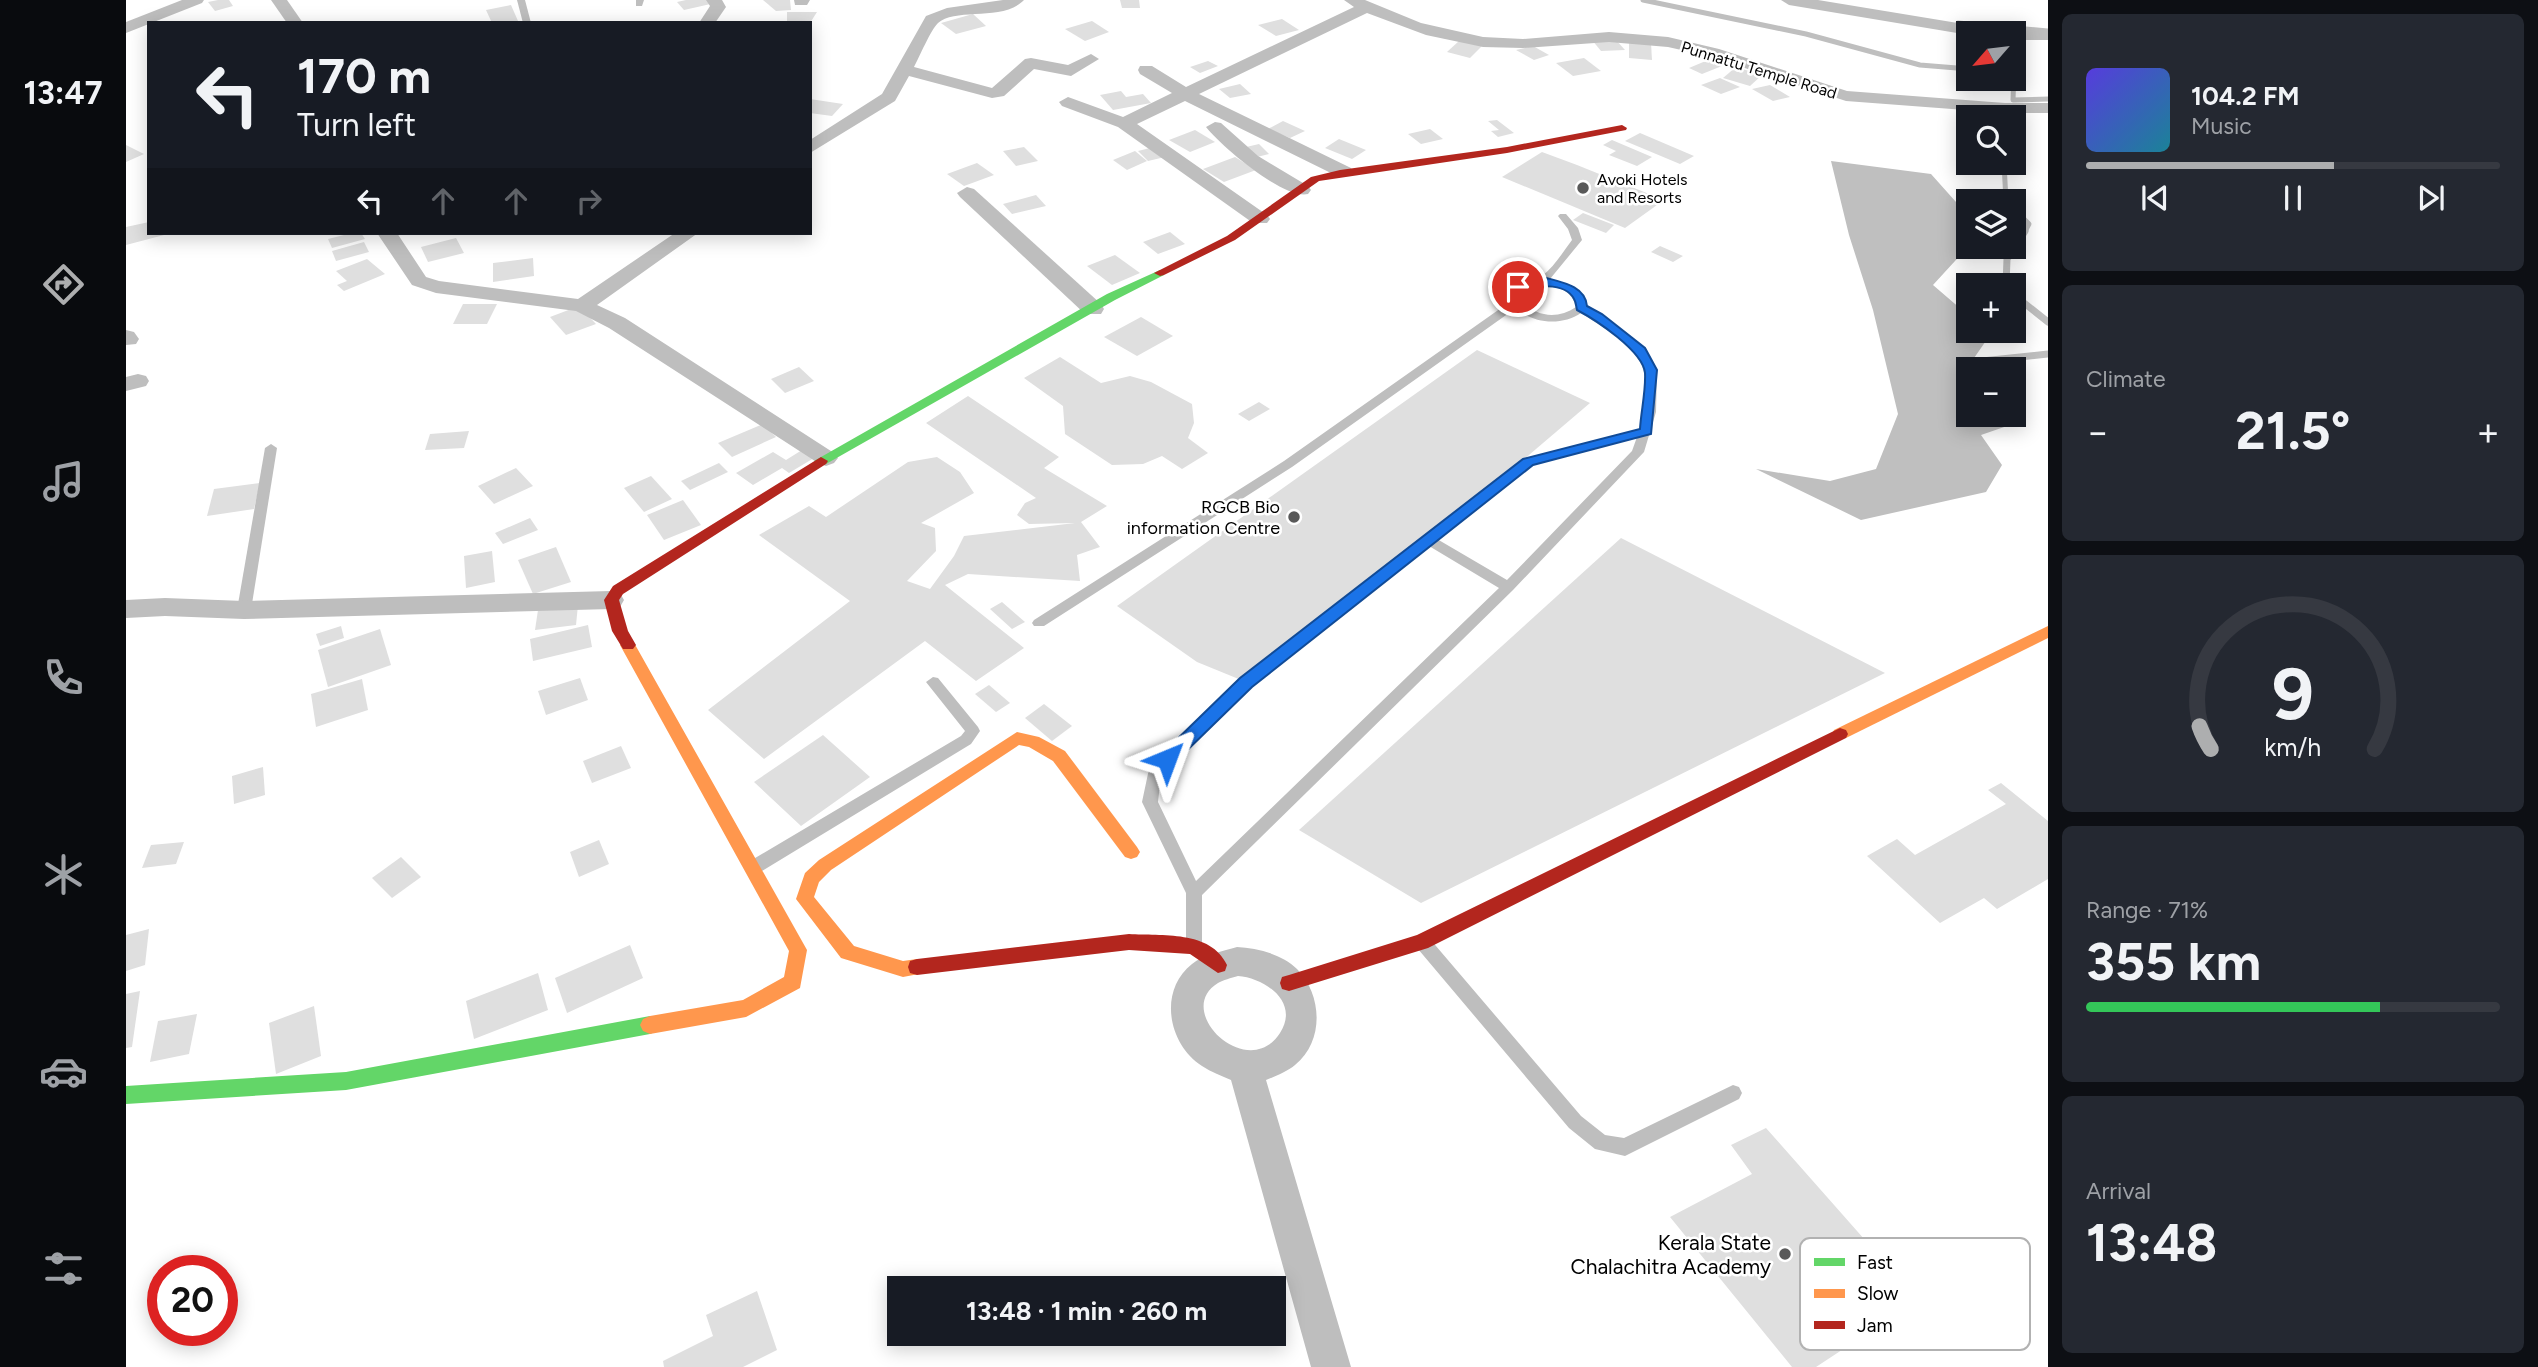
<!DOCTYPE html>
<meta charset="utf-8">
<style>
body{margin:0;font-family:Figtree,sans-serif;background:#242831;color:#f1f3f6;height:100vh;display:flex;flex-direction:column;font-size:26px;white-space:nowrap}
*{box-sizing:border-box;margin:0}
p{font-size:23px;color:#9ea1a6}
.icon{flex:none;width:38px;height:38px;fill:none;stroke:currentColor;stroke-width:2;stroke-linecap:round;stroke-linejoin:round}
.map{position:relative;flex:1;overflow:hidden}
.sheet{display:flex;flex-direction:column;gap:14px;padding:14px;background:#0d0f14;width:490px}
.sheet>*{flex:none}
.top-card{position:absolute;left:21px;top:21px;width:665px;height:214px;border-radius:0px;box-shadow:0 4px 18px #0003;background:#171b24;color:#f1f3f6;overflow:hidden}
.needle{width:46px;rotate:242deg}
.fabs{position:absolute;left:1830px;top:21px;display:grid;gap:14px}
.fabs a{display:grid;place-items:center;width:70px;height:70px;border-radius:0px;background:#171b24;box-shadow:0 4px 18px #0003;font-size:35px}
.speed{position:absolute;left:21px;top:1255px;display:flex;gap:14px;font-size:35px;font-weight:700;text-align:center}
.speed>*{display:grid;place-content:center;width:91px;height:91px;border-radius:50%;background:#171b24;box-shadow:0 4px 18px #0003;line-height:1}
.speed .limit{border:10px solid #d22;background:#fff;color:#111}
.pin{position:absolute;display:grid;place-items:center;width:60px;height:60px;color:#fff;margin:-30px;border:4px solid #fff;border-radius:50%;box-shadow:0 2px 7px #0007}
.me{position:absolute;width:77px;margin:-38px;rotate:44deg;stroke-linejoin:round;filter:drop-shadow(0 0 5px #0008)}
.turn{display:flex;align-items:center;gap:24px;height:147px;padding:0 35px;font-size:32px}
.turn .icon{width:91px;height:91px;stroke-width:2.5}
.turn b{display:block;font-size:49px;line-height:60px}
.lanes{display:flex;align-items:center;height:66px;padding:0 35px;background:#0003;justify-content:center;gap:35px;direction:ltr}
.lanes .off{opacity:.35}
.big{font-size:52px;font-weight:700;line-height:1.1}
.sheet .card{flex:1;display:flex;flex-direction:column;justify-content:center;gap:10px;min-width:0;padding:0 24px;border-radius:10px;background:#242831}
.sheet .dial{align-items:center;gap:0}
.dial svg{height:182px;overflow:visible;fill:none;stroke:#363941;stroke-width:7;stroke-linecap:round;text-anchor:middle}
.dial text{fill:#f1f3f6;stroke:none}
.song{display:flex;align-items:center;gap:21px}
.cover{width:84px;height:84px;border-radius:10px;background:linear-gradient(135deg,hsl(250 70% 55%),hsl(190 70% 35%))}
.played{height:7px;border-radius:4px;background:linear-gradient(90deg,#adaeaf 60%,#363941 60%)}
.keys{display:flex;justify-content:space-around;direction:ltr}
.heat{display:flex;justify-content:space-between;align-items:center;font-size:38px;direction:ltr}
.charge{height:10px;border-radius:5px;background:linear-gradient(90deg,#34c759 71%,#363941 0)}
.trip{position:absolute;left:761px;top:1276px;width:399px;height:70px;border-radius:0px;background:#171b24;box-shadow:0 4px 18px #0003;font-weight:700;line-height:70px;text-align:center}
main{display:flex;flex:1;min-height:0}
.tab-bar{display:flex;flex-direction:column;width:126px;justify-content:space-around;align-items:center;background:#090b0e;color:#9ea1a6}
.tab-bar .icon{width:49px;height:49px}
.tab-bar .active{color:#adaeaf}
.tab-bar b{font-size:32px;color:#f1f3f6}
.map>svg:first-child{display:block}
</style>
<main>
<nav class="tab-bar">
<b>13:47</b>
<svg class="icon active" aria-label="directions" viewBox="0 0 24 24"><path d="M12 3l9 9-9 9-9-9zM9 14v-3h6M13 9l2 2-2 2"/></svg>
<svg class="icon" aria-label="music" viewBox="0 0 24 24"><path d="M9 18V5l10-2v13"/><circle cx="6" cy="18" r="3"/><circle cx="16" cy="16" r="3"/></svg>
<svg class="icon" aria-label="phone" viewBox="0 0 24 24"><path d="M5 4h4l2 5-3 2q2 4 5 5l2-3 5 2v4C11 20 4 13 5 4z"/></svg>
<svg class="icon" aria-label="climate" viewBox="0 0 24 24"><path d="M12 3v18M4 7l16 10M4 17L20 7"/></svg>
<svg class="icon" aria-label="car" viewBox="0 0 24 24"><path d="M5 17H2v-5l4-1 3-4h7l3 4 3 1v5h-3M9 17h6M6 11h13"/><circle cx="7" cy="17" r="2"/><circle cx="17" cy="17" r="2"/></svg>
<svg class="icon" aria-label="filters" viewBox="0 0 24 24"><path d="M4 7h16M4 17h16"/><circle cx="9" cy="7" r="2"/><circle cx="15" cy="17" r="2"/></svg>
</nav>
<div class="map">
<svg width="1922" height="1367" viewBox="0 0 1922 1367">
<rect width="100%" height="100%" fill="#fff"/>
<polygon fill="#bfbfbf" points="1705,161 1805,174 1830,202 1840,249 1807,285 1843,316 1843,331 1859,331 1864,335 1846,361 1851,369 1843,369 1843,415 1878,415 1884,425 1855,435 1876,465 1860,492 1735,520 1630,469 1704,481 1750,469 1772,414 1747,310 1723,235"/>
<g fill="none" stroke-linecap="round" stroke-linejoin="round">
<g stroke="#bfbfbf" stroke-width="5">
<polyline points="1517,0 1680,34 1794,65 1843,69"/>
<polyline points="1832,23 1922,31"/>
<polyline points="1888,72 1887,100 1922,99"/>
<polyline points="1888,134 1889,116"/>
<polyline points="1878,163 1880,201"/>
<polyline points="1888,209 1903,224 1898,233"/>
</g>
<g stroke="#bfbfbf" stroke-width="7">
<polyline points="1880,285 1881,259 1899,231"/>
<polyline points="1888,295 1922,322"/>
<polyline points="1837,363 1922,354"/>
</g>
</g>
<g fill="#dfdfdf">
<polygon points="92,0 103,0 107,6 89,11 82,2"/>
<polygon points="560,0 586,0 589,3 558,10 551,2"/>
<polygon points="637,0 664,0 665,10 650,11"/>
<polygon points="994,0 1013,0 1014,8 996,8"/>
<polygon points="385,5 392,21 366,23 360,10"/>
<polygon points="661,12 691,12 684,23 661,23"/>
<polygon points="847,14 860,26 830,34 815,23"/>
<polygon points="1156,19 1173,30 1150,36 1132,25"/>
<polygon points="966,21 983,32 959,41 939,29"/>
<polygon points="1466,40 1490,40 1499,50 1475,51"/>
<polygon points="1503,40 1525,43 1526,60 1503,58"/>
<polygon points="1333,41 1356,46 1344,58 1321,52"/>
<polygon points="1407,46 1423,55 1408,60 1390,50"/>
<polygon points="1458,58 1475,71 1447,76 1430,63"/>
<polygon points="1582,60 1596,66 1576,74 1563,68"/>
<polygon points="1082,61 1092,66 1074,73 1064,67"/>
<polygon points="1610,67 1636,75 1624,86 1597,78"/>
<polygon points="1594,78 1596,79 1614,87 1595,94 1575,85"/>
<polygon points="1114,84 1125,94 1104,98 1093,89"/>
<polygon points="1644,85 1664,97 1647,101 1626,89"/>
<polygon points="995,91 1000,97 1017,94 1025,103 987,110 974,95"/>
<polygon points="684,99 717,104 706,116 684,113"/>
<polygon points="1371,120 1388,133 1372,137 1365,131 1373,130 1362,121"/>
<polygon points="1157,121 1179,131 1164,138 1142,129"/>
<polygon points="1304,129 1317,139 1295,144 1282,134"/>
<polygon points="1069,130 1089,142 1064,152 1043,140"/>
<polygon points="1514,133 1568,156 1554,164 1499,141"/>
<polygon points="1213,139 1240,150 1226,159 1199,148"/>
<polygon points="1486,140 1526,157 1511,166 1483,155 1490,151 1477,145"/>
<polygon points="1133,144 1143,154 1127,158 1116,148"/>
<polygon points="0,145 18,154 0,162"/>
<polygon points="898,147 912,161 890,166 877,151"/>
<polygon points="1028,147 1039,157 1022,161 1012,151"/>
<polygon points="1009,151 1021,161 1001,170 987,160"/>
<polygon points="1416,152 1451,165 1538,200 1499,228 1376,177"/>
<polygon points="1109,157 1130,170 1098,182 1077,169"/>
<polygon points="851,163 868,175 838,186 821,174"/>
<polygon points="910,195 920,206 886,214 877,204"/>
<polygon points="1457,213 1488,225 1480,233 1447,220"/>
<polygon points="23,222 23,233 37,233 38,235 0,245 0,227"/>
<polygon points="1044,232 1059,244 1032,254 1017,242"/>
<polygon points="226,233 235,233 239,239 206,248 202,239"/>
<polygon points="330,238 338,253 302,262 295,247"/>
<polygon points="238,242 243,252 210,261 206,251"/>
<polygon points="1534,246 1557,256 1547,262 1525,252"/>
<polygon points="989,255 1014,273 986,285 961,266"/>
<polygon points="407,258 408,276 367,282 367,263"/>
<polygon points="241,259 259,274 218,291 211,285 221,281 210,271"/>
<polygon points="337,304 371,304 361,324 327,324"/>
<polygon points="453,306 470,324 440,335 424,317"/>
<polygon points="1015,317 1047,336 1011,356 978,337"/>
<polygon points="1351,350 1464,403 1303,540 1120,682 1071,662 991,606"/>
<polygon points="934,357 975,383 1004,376 1025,382 1066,404 1068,423 1062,438 1082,453 1056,469 1036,456 1017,464 986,465 939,434 937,406 898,378"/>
<polygon points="673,367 688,381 659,393 645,379"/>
<polygon points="842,396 933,457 918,468 981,506 955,522 974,547 951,555 954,581 842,574 819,585 898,648 850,681 799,641 638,759 582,710 724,601 633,535 683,506 700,517 782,462 811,457 834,472 848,493 795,523 809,528 810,551 781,581 804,589 828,556 838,536 949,523 903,524 891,515 899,503 910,498 800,423"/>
<polygon points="1133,402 1144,409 1123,421 1112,414"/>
<polygon points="637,424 650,437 606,457 592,443"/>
<polygon points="343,431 338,448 299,450 304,434"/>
<polygon points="676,450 688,458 663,473 656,468 627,485 610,473 647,452 660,460"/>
<polygon points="593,463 602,472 564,490 555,481"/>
<polygon points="390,468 407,486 368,504 352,486"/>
<polygon points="525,476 546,499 518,512 498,488"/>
<polygon points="134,483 128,509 81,516 88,489"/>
<polygon points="557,500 575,525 538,540 521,515"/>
<polygon points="404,518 412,530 377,544 369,533"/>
<polygon points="1495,538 1759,673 1295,903 1173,830"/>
<polygon points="430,547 445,582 407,594 392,560"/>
<polygon points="366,551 369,582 340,588 338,556"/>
<polygon points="876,602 899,622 886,629 864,609"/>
<polygon points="452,605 450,625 409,630 412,610"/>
<polygon points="462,625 466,647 407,661 404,639"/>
<polygon points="215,626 218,638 194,646 190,634"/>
<polygon points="254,629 265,665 202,687 192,650"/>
<polygon points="454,678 462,700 420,715 412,691"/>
<polygon points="236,679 242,710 190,727 185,694"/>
<polygon points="863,685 884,703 870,712 849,694"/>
<polygon points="918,704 946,726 926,741 899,718"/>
<polygon points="697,735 744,777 675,826 628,782"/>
<polygon points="495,746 505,768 466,783 457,761"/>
<polygon points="137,767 139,795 108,804 106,776"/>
<polygon points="1875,783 1922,821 1922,879 1871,909 1858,898 1814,923 1741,856 1771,839 1789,855 1880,804 1862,790"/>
<polygon points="473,840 483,864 453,877 444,852"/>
<polygon points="58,842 50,864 16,868 25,845"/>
<polygon points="275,857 295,877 266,898 246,878"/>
<polygon points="23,929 19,965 0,971 0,935"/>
<polygon points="504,945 517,978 441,1013 429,978"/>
<polygon points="412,973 422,1010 348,1039 340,1001"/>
<polygon points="14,991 6,1047 0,1048 0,994"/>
<polygon points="188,1006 195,1056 150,1074 143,1023"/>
<polygon points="71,1014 63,1054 24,1062 32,1021"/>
<polygon points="1640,1128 1792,1300 1690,1367 1666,1367 1544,1217 1626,1174 1605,1145"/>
<polygon points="631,1291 651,1350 617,1367 538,1367 537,1361 587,1336 580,1315"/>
</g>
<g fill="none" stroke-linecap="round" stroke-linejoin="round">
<g fill="#bebebe" fill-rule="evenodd">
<polygon points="391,0 399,0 405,23 397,23"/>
<polygon points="510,0 518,0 516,6 510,6"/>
<path d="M1434 214H1440L1452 228 1456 240 1424 279 1451 289 1456 296 1460 307 1501 333 1518 349 1531 370 1530 412 1518 452 1387 590 1076 895V944L1074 949 1068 951 1062 949 1060 944V893L1016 802 1023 769 1115 678 1398 459 1513 429C1534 360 1508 347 1455 313 1436 326 1407 324 1390 308L1166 467 918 626H908L906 623 908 620 1158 461 1385 301 1382 295C1395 276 1404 285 1416 276 1428 267 1437 252 1446 240L1442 229 1432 216ZM1417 284C1432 287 1446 290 1450 307 1430 321 1404 316 1392 295L1403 286ZM1511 437 1506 451 1381 580 1311 539 1406 465ZM1303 546 1373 588 1070 881 1032 802 1035 775 1125 686Z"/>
<polygon points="145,444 151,448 125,610 118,615 111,610 139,448"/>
<polygon points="807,677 812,678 852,727 854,731 845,744 636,871 630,872 624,871 622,866 624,861 835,736 839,731 800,682"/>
<polygon points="1298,937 1304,939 1455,1116 1479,1135 1498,1138 1607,1085 1613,1087 1616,1093 1613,1099 1499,1156 1469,1149 1443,1128 1292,949 1290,944 1292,939"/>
</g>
<g fill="#bebebe" fill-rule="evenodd">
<polygon points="56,0 78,0 76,3 0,33 0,22"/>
<polygon points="145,0 161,0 177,23 161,23"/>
<polygon points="580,0 596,0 600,7 589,23 573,23 584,6"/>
<polygon points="668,0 684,0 681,5 669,5"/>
<path d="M877 0H898C877 22 829 7 812 23 804 31 794 56 788 67L866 88 899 59 905 58 942 65 965 54 973 59 945 76 908 69 878 96 866 98 783 76 769 101 684 153V140L756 94 800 16 821 8Z"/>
<polygon points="1218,0 1239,0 1295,23 1357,37 1397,39 1483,32 1542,37 1593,49 1721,91 1879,103 1922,103 1922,113 1879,113 1720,101 1582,56 1542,47 1483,42 1397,48 1357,47 1300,35 1241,13 1073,94 1225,168 1227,172 1225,176 1211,176 1059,101 1011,124 1141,215 1144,219 1141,223 1127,223 992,127 936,106 933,102 942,97 997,117 1046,93 1014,74 1012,70 1014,66 1026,66 1060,87 1228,7"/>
<polygon points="1655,0 1692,0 1862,28 1870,33 1843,35 1663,5"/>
<polygon points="1888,30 1922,30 1922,40 1888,40 1888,33 1881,33"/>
<path d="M1089 122 1095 123 1132 156 1182 186 1185 190 1182 194C1158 200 1095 146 1080 127Z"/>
<polygon points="841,187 848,189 975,304 978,309 975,314 959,314 834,197 831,193"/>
<polygon points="251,233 271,233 300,277 313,281 452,299 549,233 572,233 471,305 499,318 708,453 712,458 708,463 700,466 692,463 483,328 450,311 310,293 286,285"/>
<polygon points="0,330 8,332 13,339 10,344 0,345"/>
<polygon points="12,374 20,376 23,381 20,386 0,391 0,377"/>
<polygon points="485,591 494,593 498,600 494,607 485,609 118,619 39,616 0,618 0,600 39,598 118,601"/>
<path d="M1111 947C1131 948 1156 954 1171 969 1196 994 1199 1041 1169 1065 1162 1071 1150 1076 1140 1080L1225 1367H1185L1105 1080C1096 1076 1085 1072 1076 1066 1042 1044 1032 991 1066 964 1077 955 1098 951 1111 947ZM1112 976C1139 978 1174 1002 1154 1033 1122 1083 1046 1011 1092 983 1097 980 1105 978 1112 976Z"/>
</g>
<g fill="#63d668" fill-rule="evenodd">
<polygon points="1034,270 1038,271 1038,275 989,300 700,464 695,465 688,461 981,294"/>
<polygon points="524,1016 531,1019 534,1025 531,1031 524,1034 220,1090 0,1104 0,1086 220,1072"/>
</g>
<g fill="#ff974d" fill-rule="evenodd">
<polygon points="1922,626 1922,638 1720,738 1708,738 1706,734 1708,730"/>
<polygon points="502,639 507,641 681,950 674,988 620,1017 524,1034 517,1031 514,1025 517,1019 524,1016 617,1000 658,977 663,951 494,645"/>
<polygon points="891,732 913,737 939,751 1011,847 1014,852 1011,857 1005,859 999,857 927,761 903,747 893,745 705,870 693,882 688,897 728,946 777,961 791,959 798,961 800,967 798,973 777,977 715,958 670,899 679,873 693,860"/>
</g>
<g fill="#b3261e" fill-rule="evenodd">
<polygon points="1496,125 1501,128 1500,130 1381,153 1193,181 1109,240 1038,275 1034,276 1028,273 1101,236 1185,177 1214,170 1381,147"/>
<polygon points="695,457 702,461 700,464 497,594 493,600 502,631 510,645 507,649 497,649 486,631 478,600 487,586"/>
<polygon points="1714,728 1720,730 1722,734 1720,738 1302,948 1163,991 1156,989 1154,983 1156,977 1163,975 1291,935"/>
<path d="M1003 934C1035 936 1085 930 1101 965L1099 971 1092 973 1064 954 1003 950 791 975 784 973 782 967 784 961 791 959Z"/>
</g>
</g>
<path fill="#1a73e8" stroke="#114b97" stroke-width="2" d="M1417 277C1434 282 1459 285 1461 306L1476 314 1519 348 1531 370 1525 434 1407 465 1126 687 1047 764H1036L1033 759 1036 754 1114 678 1397 459 1514 429C1515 411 1520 391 1519 373 1517 351 1470 320 1451 310 1450 306 1450 302 1448 299 1439 281 1406 286 1392 291L1386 287 1398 280Z"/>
<g fill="#595959" stroke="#fff" stroke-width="2.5">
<circle cx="1457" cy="188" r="7"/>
<circle cx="1168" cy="517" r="7"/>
<circle cx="1659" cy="1254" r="7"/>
</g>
<g text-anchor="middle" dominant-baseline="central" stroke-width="5" stroke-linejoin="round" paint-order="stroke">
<g font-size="16" fill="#000" stroke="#fff">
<text transform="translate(1633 70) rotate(17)">Punnattu Temple Road</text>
</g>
<g font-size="16" fill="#000" stroke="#fff" text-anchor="start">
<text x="1471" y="179">Avoki Hotels<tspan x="1471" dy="18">and Resorts</tspan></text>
</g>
<g font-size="18" fill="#000" stroke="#fff" text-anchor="end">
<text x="1154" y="507">RGCB Bio<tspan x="1154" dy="21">information Centre</tspan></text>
</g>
<g font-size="21" fill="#000" stroke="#fff" text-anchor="end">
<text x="1645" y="1242">Kerala State<tspan x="1645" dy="24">Chalachitra Academy</tspan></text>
</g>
</g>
<rect x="1674" y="1238" width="230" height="112" rx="10" fill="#fff" stroke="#b2b2b2" stroke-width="2"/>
<rect x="1688" y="1258" width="31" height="8" fill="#63d668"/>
<rect x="1688" y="1289" width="31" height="9" fill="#ff974d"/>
<rect x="1688" y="1321" width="31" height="8" fill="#b3261e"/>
<g font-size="19" fill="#000">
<text x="1731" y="1269">Fast</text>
<text x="1731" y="1300">Slow</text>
<text x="1731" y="1332">Jam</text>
</g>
</svg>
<div class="fabs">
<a><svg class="needle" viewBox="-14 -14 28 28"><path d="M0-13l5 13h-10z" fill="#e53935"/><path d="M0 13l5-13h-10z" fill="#9ea1a6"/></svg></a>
<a><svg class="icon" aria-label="search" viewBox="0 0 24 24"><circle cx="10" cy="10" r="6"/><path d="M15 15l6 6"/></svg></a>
<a><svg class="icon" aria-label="layers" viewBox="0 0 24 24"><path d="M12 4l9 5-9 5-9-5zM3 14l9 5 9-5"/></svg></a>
<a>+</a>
<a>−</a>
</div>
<div class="speed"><div class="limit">20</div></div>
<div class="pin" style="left:1392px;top:287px;background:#d93025"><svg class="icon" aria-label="arrive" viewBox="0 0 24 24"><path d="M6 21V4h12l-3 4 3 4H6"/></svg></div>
<svg class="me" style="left:1041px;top:759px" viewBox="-20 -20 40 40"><path d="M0-17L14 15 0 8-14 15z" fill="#1a73e8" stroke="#fff" stroke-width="4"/></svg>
<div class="trip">13:48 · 1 min · 260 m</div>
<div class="top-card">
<div class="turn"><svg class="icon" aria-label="left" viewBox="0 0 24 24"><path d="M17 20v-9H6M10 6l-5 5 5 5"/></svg><div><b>170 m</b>Turn left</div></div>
<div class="lanes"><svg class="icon" aria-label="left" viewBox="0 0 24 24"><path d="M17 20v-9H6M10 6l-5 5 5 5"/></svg><svg class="icon off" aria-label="ahead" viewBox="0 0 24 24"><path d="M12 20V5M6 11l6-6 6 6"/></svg><svg class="icon off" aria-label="ahead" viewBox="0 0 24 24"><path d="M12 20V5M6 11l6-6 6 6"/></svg><svg class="icon off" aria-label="right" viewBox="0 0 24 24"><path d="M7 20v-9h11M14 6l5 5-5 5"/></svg></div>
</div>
</div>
<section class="sheet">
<div class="card">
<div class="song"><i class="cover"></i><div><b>104.2 FM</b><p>Music</p></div></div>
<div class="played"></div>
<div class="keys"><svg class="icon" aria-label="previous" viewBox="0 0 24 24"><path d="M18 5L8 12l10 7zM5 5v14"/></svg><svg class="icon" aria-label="pause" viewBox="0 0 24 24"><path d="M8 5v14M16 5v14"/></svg><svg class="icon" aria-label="next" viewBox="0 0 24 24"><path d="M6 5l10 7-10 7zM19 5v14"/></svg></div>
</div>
<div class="card"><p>Climate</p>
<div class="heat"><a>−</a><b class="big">21.5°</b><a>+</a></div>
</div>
<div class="card dial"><svg viewBox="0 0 100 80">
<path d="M14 69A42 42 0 1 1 86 69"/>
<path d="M14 69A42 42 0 0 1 9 59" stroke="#adaeaf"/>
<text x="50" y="56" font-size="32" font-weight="700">9</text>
<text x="50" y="72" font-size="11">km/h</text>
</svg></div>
<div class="card"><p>Range · 71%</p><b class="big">355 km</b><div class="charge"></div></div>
<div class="card"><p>Arrival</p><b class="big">13:48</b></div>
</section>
</main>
